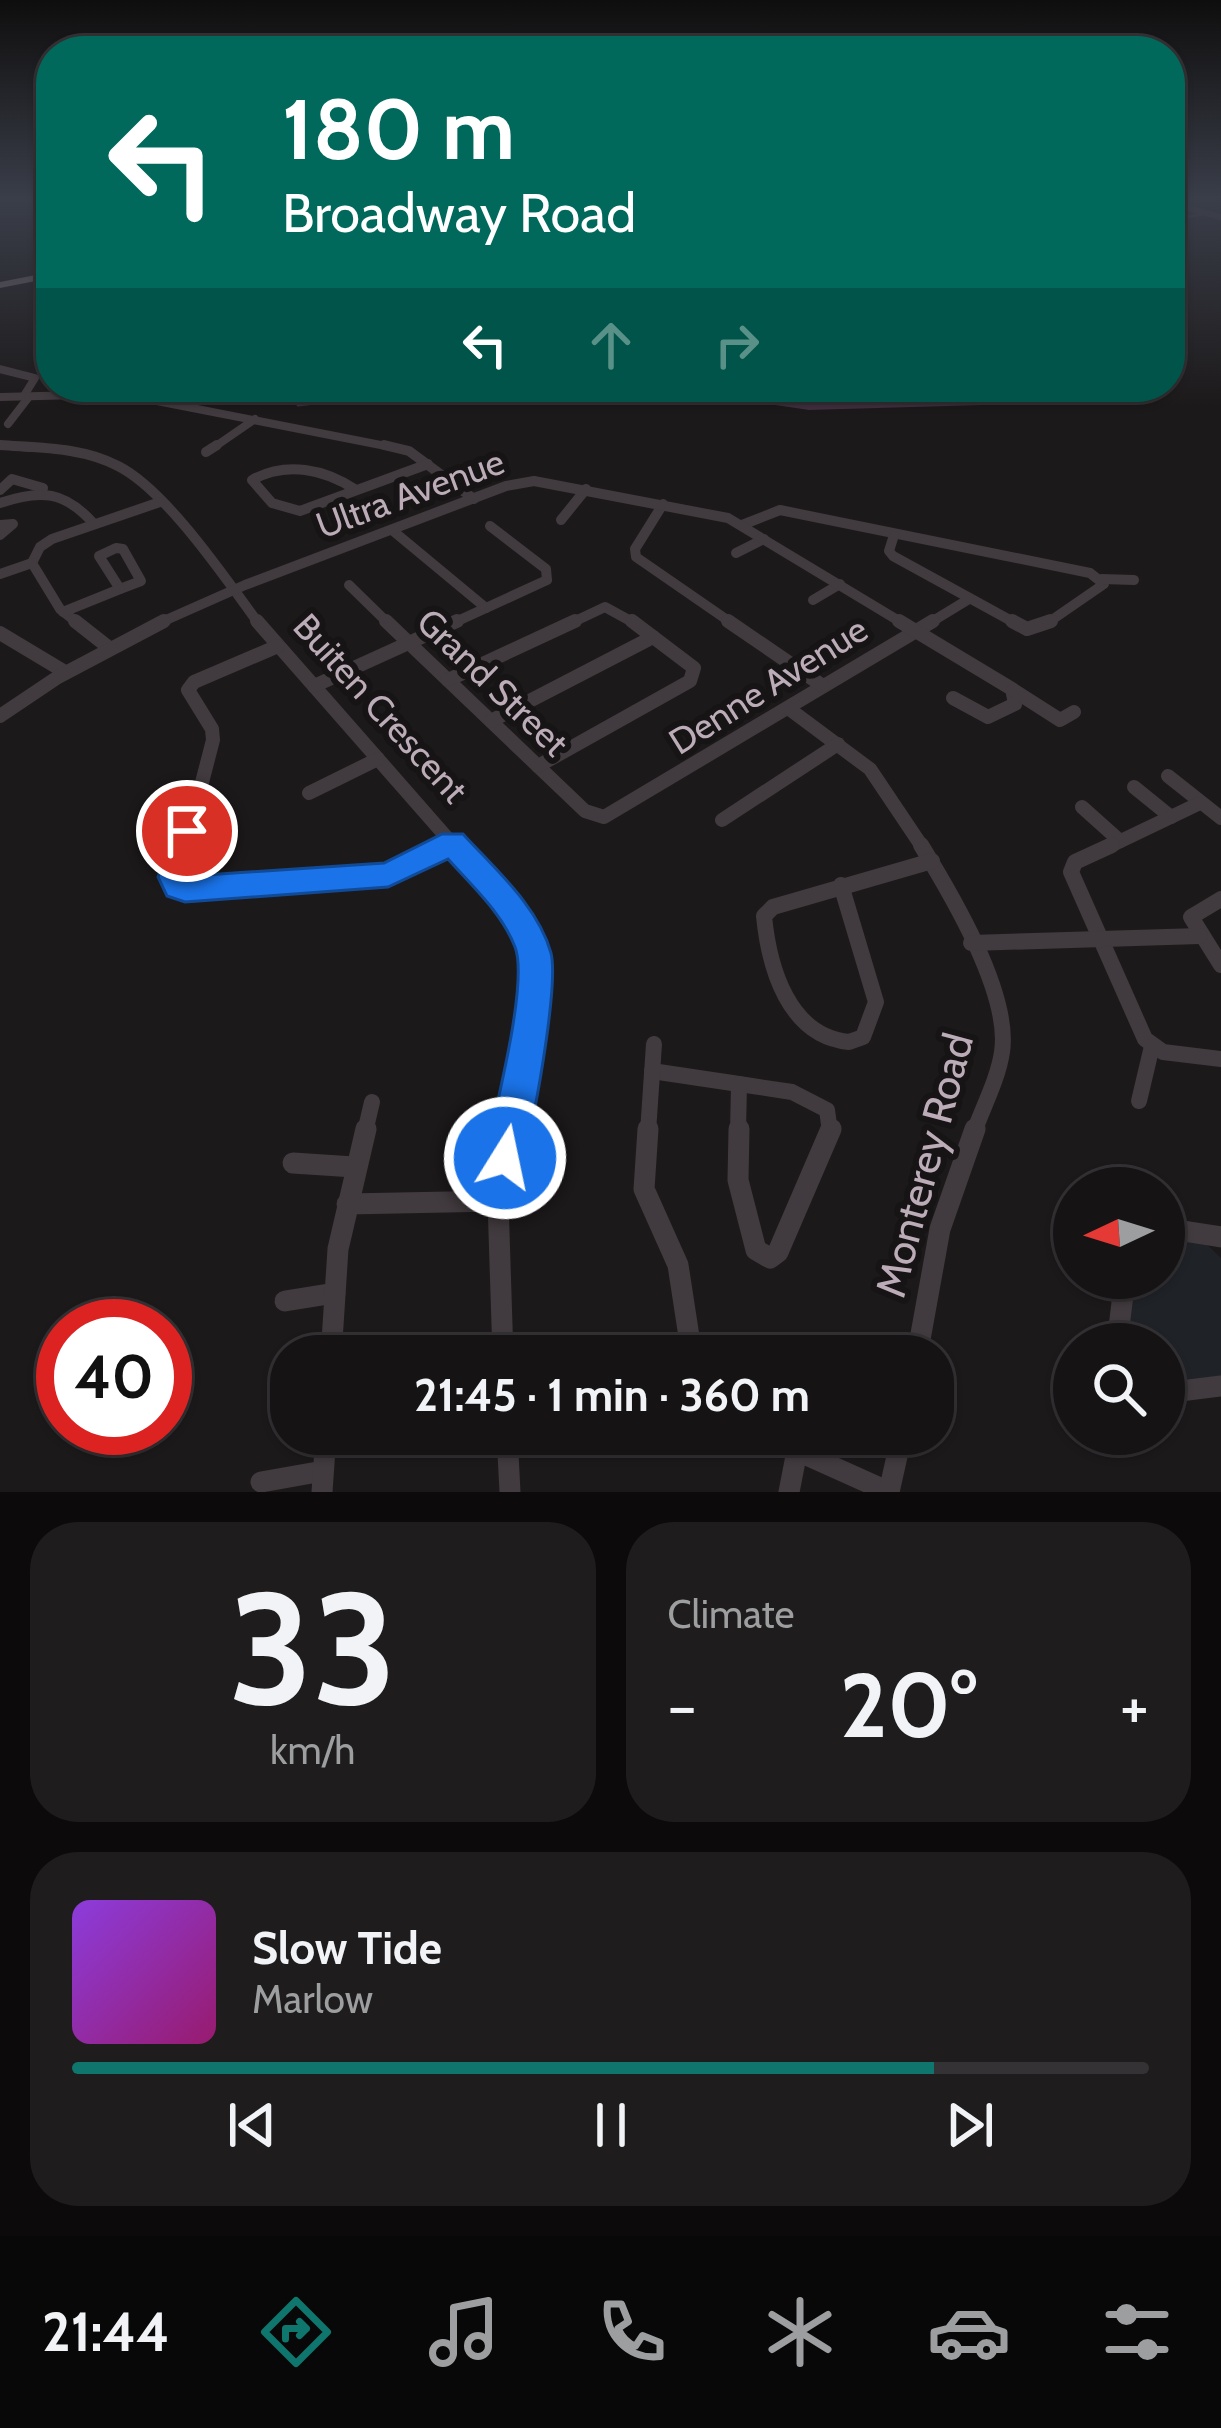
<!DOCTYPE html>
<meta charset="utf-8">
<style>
body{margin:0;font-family:Cabin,sans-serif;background:#1e1c1d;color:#f1f3f6;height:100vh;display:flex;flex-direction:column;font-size:45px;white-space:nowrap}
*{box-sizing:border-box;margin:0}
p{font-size:39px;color:#9d9ea0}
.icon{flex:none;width:66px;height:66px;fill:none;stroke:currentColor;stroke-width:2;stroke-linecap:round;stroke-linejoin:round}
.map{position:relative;height:1492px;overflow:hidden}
.panel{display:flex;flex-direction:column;gap:30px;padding:30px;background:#0c0a0b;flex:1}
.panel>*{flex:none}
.top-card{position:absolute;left:36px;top:36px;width:1149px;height:366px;border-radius:48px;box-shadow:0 3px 9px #0004,0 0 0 3px #343234;background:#00695c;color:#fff;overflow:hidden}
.needle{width:78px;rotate:266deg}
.tools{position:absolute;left:1053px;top:1167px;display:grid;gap:24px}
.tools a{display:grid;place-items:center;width:132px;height:132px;border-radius:50%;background:#151314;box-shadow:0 3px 9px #0004,0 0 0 3px #343234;font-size:60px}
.speed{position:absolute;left:36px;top:1299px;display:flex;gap:24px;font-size:60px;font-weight:700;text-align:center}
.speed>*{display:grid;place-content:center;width:156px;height:156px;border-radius:50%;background:#151314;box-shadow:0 3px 9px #0004,0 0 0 3px #343234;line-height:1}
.speed .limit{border:18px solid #d22;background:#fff;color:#111}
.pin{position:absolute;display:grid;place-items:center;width:102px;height:102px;color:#fff;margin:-51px;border:6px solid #fff;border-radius:50%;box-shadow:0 3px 12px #0007}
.me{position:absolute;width:132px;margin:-66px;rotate:10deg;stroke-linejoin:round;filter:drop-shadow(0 0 9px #0008)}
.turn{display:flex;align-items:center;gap:42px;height:252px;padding:0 48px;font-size:54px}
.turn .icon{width:156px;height:156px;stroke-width:2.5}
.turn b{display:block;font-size:84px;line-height:102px}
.lanes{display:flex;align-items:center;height:114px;padding:0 48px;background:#0003;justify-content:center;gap:60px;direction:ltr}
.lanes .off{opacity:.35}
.big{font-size:90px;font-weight:700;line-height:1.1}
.panel .card{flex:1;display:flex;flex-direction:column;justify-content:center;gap:18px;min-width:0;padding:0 42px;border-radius:48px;background:#1e1c1d}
.panel .dial{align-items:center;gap:0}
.dial b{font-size:156px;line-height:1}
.song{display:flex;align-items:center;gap:36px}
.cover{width:144px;height:144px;border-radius:18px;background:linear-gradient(135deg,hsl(270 70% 55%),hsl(320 70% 35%))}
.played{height:12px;border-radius:6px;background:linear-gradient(90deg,#0f766e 80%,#343234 80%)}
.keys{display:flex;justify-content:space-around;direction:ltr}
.heat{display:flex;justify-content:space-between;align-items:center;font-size:66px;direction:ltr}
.panel .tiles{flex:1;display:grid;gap:30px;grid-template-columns:1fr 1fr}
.card:last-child{grid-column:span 2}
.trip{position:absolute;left:270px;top:1335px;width:684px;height:120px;border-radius:48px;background:#151314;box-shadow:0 3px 9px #0004,0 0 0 3px #343234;font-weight:700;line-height:120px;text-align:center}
.dock{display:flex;height:192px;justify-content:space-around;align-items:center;background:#080808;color:#9d9ea0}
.dock .icon{width:84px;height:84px}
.dock .on{color:#0f766e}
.dock b{font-size:54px;color:#f1f3f6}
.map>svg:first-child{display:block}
</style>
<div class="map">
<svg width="1221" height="1492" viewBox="0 0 1221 1492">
<rect width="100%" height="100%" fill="#1c191a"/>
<polygon fill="#1f2227" points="1164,1236 1204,1242 1221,1258 1221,1376 1164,1382 1164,1344 1126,1344 1132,1278 1164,1278"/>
<polygon fill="#402f40" points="654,387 1047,387 1022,404 809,410"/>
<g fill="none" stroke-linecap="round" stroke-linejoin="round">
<g stroke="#402f40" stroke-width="3">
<polyline points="1170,220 1203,214"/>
<polyline points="298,405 451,387"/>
</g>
<polyline stroke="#413a3e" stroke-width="6" points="1170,203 1221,217"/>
<g stroke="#413a3e" stroke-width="8">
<polyline points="0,369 35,378 25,394 28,398 8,424"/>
<polyline points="0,397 121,394 396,448"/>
<polyline points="0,445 30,448"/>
<polyline points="213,448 255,419"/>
</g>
<g stroke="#413a3e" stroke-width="10">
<path d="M0 445C39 448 82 447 118 466 166 490 226 579 259 624"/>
<polyline points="384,445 409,451 474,499"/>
<polyline points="206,452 217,445"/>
<polyline points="0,490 12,479 43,488"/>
<path d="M356 490C325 469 286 461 252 480L272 503 300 511 428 464"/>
<path d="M0 503C41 489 65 491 94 524"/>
<polyline points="663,504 635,549 636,557 733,624"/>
<polyline points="561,520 586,489"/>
<polyline points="0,525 13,524 0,535"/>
<polyline points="742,525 780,510 1090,573 1104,584 1046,624"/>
<polyline points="392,530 486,608"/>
<polyline points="894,535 889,551 893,556 1017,624"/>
<polygon points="116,548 123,549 141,581 120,589 99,556"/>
<polyline points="736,553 764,539"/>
<polyline points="32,563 40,547 52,539 160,502"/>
<polyline points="32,563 60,609 79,624"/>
<polyline points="0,574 32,563"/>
<polyline points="1102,579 1134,580"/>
<polyline points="349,585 389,624"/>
<polyline points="813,600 840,584"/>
<polyline points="63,612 120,589"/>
<polyline points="157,624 245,585 506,486 534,481 728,518 904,624"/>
<polyline points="451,624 547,580 546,569 490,526"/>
<polyline points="569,624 605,607 636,624"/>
<polyline points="928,624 969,599"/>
</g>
<g stroke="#413a3e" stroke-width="14">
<polyline points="75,621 108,647"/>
<polyline points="257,621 456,848"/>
<polyline points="386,621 585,811 604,817 933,621"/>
<polyline points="728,621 823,686"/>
<polyline points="899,621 1012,689 1015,704 988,717 953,698"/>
<polyline points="1012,621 1027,629 1051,621"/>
<polyline points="0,633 65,672"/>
<polyline points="448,680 575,621"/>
<polyline points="314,686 457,621"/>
<polyline points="1013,690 1060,720 1074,712"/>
<polyline points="788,708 870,769 923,848"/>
<polyline points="0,716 58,677 164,621"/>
<polyline points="491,721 653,637"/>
<polyline points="538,766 690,681 694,668 632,621"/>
<polyline points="1168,776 1221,818"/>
<polyline points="1134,787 1171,817"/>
<polyline points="309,793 378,759"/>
<polyline points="1082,807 1120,841"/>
<polyline points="722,820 838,744"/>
<polyline points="185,848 213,740 212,729 188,690 194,682 278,646"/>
<polyline points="443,848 452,843"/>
<polyline points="1106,848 1198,804"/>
</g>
<g stroke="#413a3e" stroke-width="16">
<polyline points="185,845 175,884 190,889 394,874 449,845"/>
<path d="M453 845C489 885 531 920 536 976L510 1132"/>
<path d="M921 845C951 894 1011 994 1002 1052 998 1079 983 1107 974 1132"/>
<polyline points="1112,845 1075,862 1071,872 1145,1039 1163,1052 1221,1059"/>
<path d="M841 885 876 1002 863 1037 849 1042C788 1036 769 967 764 916L773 907 932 861"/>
<polyline points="1221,899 1191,917 1221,965"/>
<polyline points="971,943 1200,936"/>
<polyline points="652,1071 739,1084"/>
<polyline points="739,1084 792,1092 827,1110 830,1132"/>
<polyline points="1139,1101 1152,1046"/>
<polyline points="365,1132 372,1102"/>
<polyline points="648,1132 654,1044"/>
<polyline points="738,1132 739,1084"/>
</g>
<g stroke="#413a3e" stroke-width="21">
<polyline points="648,1129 644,1189 678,1265 692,1356"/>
<polyline points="739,1129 738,1180 756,1250 770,1258 778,1252 831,1129"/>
<polyline points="293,1163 354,1167"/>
<polyline points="347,1204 498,1201"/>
<polyline points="1164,1228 1221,1237"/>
<polyline points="285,1301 335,1293"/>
<polyline points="1117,1344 1125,1278"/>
<polyline points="331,1356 338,1249 366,1129"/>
<polyline points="503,1356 498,1201 510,1129"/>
<polyline points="917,1356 940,1229 975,1129"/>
<polyline points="1164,1393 1221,1386"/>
<polyline points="507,1434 510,1492"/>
<polyline points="760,1434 889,1492"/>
<polyline points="261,1482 323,1471"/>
<polyline points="322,1492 326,1434"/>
<polyline points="789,1492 797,1451"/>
<polyline points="889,1492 902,1434"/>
</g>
<polygon fill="#60565d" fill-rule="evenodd" points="51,272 51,278 0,288 0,282"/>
</g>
<linearGradient id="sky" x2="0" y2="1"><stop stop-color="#0f0e0e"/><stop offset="0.49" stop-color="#3a3e49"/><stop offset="1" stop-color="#3a3e49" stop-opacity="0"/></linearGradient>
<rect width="1221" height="407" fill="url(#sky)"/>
<path fill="#1a73e8" stroke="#114b97" stroke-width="3" d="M187 819 197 823 202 831 189 876 384 863 442 834H463C495 869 538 906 551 953 559 985 532 1140 519 1172L505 1178 491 1172 485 1158C494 1114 529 983 515 947 502 913 472 886 448 859L388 887 185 902 167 896 158 877 176 823Z"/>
<g text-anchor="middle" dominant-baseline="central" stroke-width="12" stroke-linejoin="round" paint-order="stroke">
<g font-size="36" fill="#bbacb8" stroke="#171415">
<text transform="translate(410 493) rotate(-20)">Ultra Avenue</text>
<text transform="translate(493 682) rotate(44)">Grand Street</text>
<text transform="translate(768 685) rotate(-32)">Denne Avenue</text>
<text transform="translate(381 708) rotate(48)">Buiten Crescent</text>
</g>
<g font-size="42" fill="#bbacb8" stroke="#171415">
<text transform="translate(924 1165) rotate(-75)">Monterey Road</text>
</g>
</g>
</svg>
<div class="tools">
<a><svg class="needle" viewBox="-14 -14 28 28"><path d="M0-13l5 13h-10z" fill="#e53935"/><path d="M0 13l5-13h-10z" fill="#9d9ea0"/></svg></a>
<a><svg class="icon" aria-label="search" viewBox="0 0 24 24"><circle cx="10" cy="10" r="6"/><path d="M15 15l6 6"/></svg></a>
</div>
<div class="speed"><div class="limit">40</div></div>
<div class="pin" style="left:187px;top:831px;background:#d93025"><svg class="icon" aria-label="arrive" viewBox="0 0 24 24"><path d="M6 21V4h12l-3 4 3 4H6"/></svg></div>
<svg class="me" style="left:505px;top:1158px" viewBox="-20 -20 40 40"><circle r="17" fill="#1a73e8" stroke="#fff" stroke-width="3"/><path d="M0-11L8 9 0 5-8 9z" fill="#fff"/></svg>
<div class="trip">21:45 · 1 min · 360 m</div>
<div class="top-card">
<div class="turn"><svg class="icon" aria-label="left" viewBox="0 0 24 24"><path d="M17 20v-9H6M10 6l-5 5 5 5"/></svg><div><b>180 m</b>Broadway Road</div></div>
<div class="lanes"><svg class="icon" aria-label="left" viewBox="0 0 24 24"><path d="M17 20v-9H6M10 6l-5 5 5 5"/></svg><svg class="icon off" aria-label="ahead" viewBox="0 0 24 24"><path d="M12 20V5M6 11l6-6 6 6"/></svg><svg class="icon off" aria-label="right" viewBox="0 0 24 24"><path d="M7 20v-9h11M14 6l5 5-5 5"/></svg></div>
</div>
</div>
<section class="panel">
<div class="tiles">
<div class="card dial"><b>33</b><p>km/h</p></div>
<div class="card"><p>Climate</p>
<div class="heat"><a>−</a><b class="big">20°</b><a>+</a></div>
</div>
<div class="card">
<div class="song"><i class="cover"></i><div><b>Slow Tide</b><p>Marlow</p></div></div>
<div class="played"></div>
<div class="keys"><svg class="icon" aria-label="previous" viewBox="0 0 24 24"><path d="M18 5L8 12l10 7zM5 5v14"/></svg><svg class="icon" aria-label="pause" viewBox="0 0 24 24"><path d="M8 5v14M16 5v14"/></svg><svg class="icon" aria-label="next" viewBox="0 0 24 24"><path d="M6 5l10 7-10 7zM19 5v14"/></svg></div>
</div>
</div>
</section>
<nav class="dock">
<b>21:44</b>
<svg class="icon on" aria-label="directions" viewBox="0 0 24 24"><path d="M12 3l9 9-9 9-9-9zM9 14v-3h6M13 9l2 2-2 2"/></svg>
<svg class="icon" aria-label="music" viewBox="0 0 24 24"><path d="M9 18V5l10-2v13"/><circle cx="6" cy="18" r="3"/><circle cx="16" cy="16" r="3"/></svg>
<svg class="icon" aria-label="phone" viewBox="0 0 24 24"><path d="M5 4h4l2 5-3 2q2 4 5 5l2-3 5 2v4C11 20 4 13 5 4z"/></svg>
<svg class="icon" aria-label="climate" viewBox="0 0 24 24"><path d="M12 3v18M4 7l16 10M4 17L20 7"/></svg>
<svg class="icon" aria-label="car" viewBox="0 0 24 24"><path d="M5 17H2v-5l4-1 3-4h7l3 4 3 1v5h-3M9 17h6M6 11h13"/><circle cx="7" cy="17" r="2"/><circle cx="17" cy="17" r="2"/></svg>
<svg class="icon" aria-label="filters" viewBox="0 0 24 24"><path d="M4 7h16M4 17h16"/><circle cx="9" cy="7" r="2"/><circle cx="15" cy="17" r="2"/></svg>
</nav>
